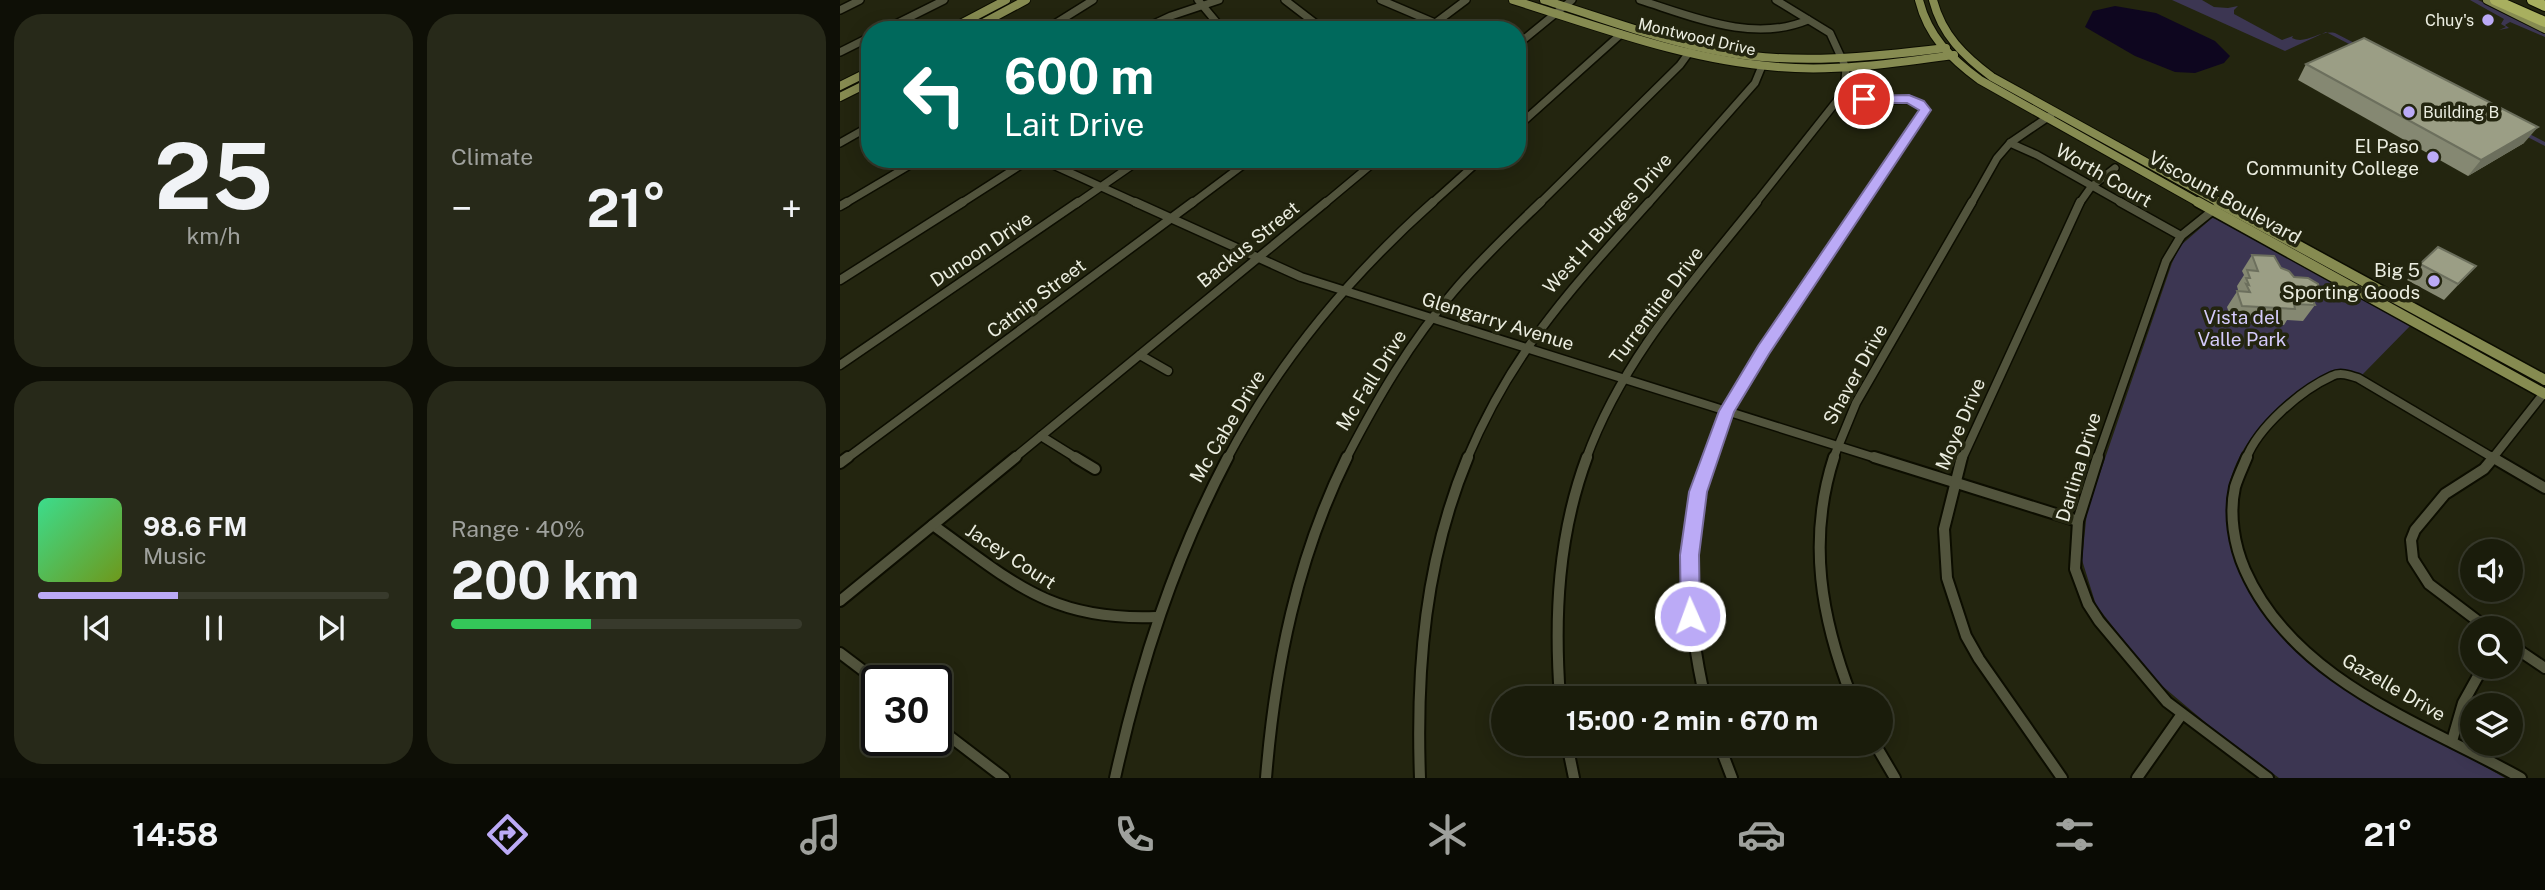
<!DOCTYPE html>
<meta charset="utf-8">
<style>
body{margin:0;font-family:"Public Sans",sans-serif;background:#272919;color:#f1f3f6;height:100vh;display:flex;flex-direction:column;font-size:26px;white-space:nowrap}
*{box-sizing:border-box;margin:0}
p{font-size:23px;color:#9fa19d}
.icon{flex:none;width:38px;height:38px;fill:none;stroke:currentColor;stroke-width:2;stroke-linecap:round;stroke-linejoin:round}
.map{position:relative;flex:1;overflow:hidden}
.sheet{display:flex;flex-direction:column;gap:14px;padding:14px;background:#0e0f06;width:840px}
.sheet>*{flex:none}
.guide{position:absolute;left:21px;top:21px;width:665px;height:147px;border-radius:28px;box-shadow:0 4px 18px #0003,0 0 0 2px #383a2c;background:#00695c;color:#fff;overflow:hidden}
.buttons{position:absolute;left:1620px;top:539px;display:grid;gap:14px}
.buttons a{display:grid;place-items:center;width:63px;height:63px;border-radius:50%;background:#1a1c0b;box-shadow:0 4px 18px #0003,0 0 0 2px #383a2c;font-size:35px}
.speed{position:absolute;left:21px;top:665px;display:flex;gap:14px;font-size:35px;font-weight:700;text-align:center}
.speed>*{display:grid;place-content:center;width:91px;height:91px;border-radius:50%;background:#1a1c0b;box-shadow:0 4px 18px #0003,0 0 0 2px #383a2c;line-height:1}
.speed .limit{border:4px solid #111;border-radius:10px;background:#fff;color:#111}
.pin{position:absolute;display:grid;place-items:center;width:60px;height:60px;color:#fff;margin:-30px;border:4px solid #fff;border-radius:50%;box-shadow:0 2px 7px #0007}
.me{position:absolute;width:77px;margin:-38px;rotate:358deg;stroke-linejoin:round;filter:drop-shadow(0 0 5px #0008)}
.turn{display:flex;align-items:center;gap:24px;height:147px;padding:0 28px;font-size:32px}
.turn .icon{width:91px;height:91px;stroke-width:2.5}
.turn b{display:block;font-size:49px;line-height:60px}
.big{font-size:52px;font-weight:700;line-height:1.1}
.sheet .tile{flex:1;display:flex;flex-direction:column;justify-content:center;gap:10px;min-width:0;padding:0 24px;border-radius:28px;background:#272919}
.sheet .dial{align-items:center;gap:0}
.dial b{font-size:91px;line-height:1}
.song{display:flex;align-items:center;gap:21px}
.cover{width:84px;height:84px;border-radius:10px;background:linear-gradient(135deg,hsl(150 70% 55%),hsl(80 70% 35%))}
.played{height:7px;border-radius:4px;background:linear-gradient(90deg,#bbaaf6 40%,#383a2c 40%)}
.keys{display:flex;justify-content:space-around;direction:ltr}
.heat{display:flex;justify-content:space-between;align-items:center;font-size:38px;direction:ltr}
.charge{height:10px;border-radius:5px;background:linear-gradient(90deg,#34c759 40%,#383a2c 0)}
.sheet .tiles{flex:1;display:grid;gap:14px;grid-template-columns:repeat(2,1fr)}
.trip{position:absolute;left:651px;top:686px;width:402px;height:70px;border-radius:35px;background:#1a1c0b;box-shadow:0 4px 18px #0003,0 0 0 2px #383a2c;font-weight:700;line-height:70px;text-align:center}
.tabs{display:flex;height:112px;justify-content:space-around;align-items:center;background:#0a0b04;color:#9fa19d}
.tabs .icon{width:49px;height:49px}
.tabs .current{color:#bbaaf6}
.tabs b{font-size:32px;color:#f1f3f6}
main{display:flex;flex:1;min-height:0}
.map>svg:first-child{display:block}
</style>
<main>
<section class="sheet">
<div class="tiles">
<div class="tile dial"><b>25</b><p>km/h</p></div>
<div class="tile"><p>Climate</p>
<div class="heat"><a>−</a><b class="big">21°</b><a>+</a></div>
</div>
<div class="tile">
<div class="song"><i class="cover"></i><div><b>98.6 FM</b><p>Music</p></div></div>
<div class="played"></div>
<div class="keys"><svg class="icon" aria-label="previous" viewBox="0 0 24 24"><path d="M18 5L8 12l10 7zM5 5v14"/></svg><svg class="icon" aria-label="pause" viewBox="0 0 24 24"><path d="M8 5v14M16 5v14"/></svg><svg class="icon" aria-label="next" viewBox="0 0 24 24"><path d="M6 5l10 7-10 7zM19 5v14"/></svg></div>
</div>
<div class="tile"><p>Range · 40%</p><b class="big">200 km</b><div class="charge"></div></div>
</div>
</section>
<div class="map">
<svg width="1705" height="778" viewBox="0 0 1705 778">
<rect width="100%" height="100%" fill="#23250f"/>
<g fill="#3c3652">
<path d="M1332 0H1362L1374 7 1388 8 1398 6 1394 10V14L1442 40 1453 36 1452 38C1466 45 1479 30 1495 33L1705 142V146L1486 32 1445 51Z"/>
<polygon points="1630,0 1638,0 1705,31 1705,37 1670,22 1665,25 1669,28 1659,30 1666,27 1661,24 1664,19"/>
<path d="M1372 218 1383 219 1572 324 1522 375C1514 374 1503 370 1495 371 1478 372 1432 414 1420 427 1344 514 1409 616 1485 676 1502 689 1525 699 1545 710 1585 733 1625 755 1665 778H1439L1372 728 1314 679 1256 605 1242 560 1247 511 1332 263 1340 246Z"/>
</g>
<polygon fill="#0e061f" points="1275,6 1316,13 1375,41 1390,56 1384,63 1355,73 1335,72 1295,56 1245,27 1253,11"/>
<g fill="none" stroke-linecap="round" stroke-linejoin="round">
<defs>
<g id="minor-far2">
<polyline points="358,0 383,30"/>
<polyline points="445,0 484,30"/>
<polyline points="541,0 595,23"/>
<path d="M800 0C854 17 913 43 968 20"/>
<polyline points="0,10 20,0"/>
<polyline points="44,30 104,0"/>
<polyline points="205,30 253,0"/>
<polyline points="301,30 331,16 379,0"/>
<polyline points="586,30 626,0"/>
<polyline points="677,45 732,0"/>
<polyline points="0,52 30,37"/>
<polyline points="1003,94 1035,101 1069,99 1083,106 1084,113 1023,204"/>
<polyline points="677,127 781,34"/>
<polyline points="0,143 30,126"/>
<polyline points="1170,143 1197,155 1284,204"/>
<polyline points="200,159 299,204"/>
<polyline points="4,204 80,159"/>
<polyline points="120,204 190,159"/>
<polyline points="236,204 301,159"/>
<polyline points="351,204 411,159"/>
<polyline points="484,204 538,159"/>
<polyline points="591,204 641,159"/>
<polyline points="699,204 840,65 853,47"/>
<polyline points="808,204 915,83 922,66"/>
<polyline points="915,204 1004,92 1006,68 990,33 936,0"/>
<polyline points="1131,204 1157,158 1170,143 1211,115"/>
<polyline points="1239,204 1251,187 1275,168"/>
</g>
<g id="minor-far1">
<polyline points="295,202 461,277 1039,459"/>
<polyline points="1280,202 1341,236"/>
<polyline points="0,206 7,202"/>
<polyline points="0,280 123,202"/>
<polyline points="300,355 328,371"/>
<polyline points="0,365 238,202"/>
<polyline points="201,436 238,459"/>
<polyline points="6,459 353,202"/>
<polyline points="173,459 486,202"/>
<path d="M387 459C439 361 511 275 593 202"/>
<path d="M506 459C537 399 570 342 614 291 641 259 671 231 701 202"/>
<path d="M627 459C672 351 733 287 809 202"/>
<path d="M746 459C782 359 852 283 917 202"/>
<polyline points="869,459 887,412 907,374 1024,202"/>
<polyline points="993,459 1016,403 1132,202"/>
<polyline points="1122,459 1240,202"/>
<polyline points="1257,459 1326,261 1341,236 1377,207"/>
<path d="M1406 459C1418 427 1461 390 1492 376 1500 372 1509 375 1518 378L1655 459"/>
<polyline points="1652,459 1704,393"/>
</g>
<g id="minor">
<polyline points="235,457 255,469"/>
<path d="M994 457C967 540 981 618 1012 698"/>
<polyline points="1034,457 1238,521"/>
<polyline points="1122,457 1104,529 1107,578 1126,636 1139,659 1222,778"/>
<polyline points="1258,457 1238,521 1235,569 1248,604 1259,621 1327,702 1428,778"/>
<path d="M1407 457C1403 467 1398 477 1395 487 1389 514 1394 545 1405 570 1454 681 1582 723 1681 778"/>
<polyline points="1652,457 1705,488"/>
<polyline points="0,463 8,457"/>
<path d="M93 525C174 583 211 621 316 617"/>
<polyline points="0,601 176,457"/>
<polyline points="1647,628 1589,584 1573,559 1571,540 1575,530 1605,494 1644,469 1654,457"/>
<polyline points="1671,645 1705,668"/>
<polyline points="0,653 37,681"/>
<path d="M720 698C714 616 718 535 747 457"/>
<path d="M865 698C845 613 845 541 870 457"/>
<polyline points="96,726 164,778"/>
<polyline points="1612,741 1623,703 1643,667"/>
<polyline points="727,744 734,778"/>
<polyline points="879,744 892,778"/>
<polyline points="1035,744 1055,778"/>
<path d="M275 778C300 665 334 559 388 457"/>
<path d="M426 778C435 666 457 558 507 457"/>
<path d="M580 778C576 668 585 560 628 457"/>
<polyline points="1297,778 1342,714"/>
</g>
<g id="major-far1">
<path d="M673 0C760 27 846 60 938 67 997 72 1056 63 1114 55"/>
<path d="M704 0C763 18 822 41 883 52 957 65 1032 57 1106 48"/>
<path d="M1079 0C1088 36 1110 58 1140 80L1361 204"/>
<path d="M1093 0C1102 35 1124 56 1152 77L1382 204"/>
<polyline points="1647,0 1705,29"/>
<polyline points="109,30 166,0"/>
<polyline points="130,30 186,0"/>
<polyline points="0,86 30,71"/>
<polyline points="0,97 30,82"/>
</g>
<g id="major">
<polyline points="1358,202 1705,394"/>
<polyline points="1378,202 1705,380"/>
</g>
<g id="highway">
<polyline points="1655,0 1705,22"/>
<polyline points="1692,0 1705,6"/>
</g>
</defs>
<use href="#minor-far2" stroke="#0c0d00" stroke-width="10"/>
<use href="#minor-far1" stroke="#0c0d00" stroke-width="11"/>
<use href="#minor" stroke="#0c0d00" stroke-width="14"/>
<use href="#major-far1" stroke="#0c0d00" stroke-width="10"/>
<use href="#major" stroke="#0c0d00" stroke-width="13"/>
<use href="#highway" stroke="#0c0d00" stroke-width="12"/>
<use href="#minor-far2" stroke="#52543d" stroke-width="7"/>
<use href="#minor-far1" stroke="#52543d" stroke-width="8"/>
<use href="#minor" stroke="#52543d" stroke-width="10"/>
<use href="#major-far1" stroke="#868b51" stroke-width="8"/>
<use href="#major" stroke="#868b51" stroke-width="10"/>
<use href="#highway" stroke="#a8af5f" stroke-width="10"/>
</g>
<g fill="#858872">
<polygon points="1466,64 1684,143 1628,176 1458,80"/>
<polygon points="1412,255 1441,268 1454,277 1480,292 1473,301 1475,305 1463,321 1447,320 1444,325 1392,322 1387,307 1398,290 1397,286 1404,275 1402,271"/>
<polygon points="1580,264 1636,266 1604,300 1567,280"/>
</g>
<polygon fill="#6c6f5d" points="1698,127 1684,143 1628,176 1641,160"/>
<g fill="#9b9e85" stroke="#6c6f5d" stroke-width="2">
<polygon points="1524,38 1698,127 1641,160 1466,64"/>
<polygon points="1598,247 1636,266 1618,284 1580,264"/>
<polygon points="1412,255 1434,256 1441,268 1449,271 1454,277 1468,278 1478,284 1480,292 1469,292 1475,305 1454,304 1455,309 1402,306 1397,291 1410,292 1406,284 1409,285 1406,278 1410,278 1407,270 1418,271"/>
</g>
<polygon fill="#bbaaf6" stroke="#7a6ea0" stroke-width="2" points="1069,95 1084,101 1091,110 929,354 894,412 867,492 859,555 860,616 857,622 850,625 844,622 841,616 840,555 849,492 879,411 918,346 1079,110 1067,103 1024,103 1018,99 1024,96"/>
<g fill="#bbaaf6" stroke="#23250f" stroke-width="2.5">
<circle cx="1648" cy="20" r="7"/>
<circle cx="1569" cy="112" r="7"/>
<circle cx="1593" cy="157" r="7"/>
<circle cx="1594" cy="281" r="7"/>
</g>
<g text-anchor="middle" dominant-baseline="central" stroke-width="7" stroke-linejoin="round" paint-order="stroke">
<g font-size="16" fill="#ebede0" stroke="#23250f" text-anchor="end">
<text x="1634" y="20">Chuy's</text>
<text x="1583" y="112" text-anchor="start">Building B</text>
</g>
<g font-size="16" fill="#ebede0" stroke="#23250f">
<text transform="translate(857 37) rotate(13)">Montwood Drive</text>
</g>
<g font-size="19" fill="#ebede0" stroke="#23250f" text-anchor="end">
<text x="1579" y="146">El Paso<tspan x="1579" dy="22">Community College</tspan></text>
<text x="1580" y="270">Big 5<tspan x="1580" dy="22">Sporting Goods</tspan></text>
</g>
<g font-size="19" fill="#ebede0" stroke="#23250f">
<text transform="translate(1264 175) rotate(30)">Worth Court</text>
<text transform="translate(1385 197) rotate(29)">Viscount Boulevard</text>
<text transform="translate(767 223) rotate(-48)">West H Burges Drive</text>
<text transform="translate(408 244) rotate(-39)">Backus Street</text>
<text transform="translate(141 249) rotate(-34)">Dunoon Drive</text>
<text transform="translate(196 298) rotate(-37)">Catnip Street</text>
<text transform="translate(816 305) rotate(-53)">Turrentine Drive</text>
<text transform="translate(658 321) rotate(17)">Glengarry Avenue</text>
<text transform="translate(1015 374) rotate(-61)">Shaver Drive</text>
<text transform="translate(531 380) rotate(-58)">Mc Fall Drive</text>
<text transform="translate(1120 424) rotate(-67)">Moye Drive</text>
<text transform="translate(387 426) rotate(-59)">Mc Cabe Drive</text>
<text transform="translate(1238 467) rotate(-73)">Darlina Drive</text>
<text transform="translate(171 556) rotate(33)">Jacey Court</text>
<text transform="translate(1554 687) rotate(30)">Gazelle Drive</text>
</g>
<g font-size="19" fill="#d4cafa" stroke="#23250f">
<text x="1402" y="317">Vista del<tspan x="1402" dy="22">Valle Park</tspan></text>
</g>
</g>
</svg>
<div class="buttons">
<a><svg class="icon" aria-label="sound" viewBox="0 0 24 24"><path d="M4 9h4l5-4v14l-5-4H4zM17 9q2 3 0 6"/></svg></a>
<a><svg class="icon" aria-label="search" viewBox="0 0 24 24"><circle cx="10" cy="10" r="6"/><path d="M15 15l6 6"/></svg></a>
<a><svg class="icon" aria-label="layers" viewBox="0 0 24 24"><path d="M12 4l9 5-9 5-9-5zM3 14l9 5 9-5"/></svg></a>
</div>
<div class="speed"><div class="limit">30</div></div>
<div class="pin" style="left:1024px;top:99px;background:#d93025"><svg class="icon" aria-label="arrive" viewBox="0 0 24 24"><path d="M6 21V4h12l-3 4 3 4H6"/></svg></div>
<svg class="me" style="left:850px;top:616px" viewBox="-20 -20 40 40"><circle r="17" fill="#bbaaf6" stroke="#fff" stroke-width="3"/><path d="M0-11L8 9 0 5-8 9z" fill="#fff"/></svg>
<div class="trip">15:00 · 2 min · 670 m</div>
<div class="guide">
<div class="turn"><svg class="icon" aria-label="left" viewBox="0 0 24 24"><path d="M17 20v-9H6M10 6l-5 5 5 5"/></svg><div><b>600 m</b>Lait Drive</div></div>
</div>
</div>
</main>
<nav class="tabs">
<b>14:58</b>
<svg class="icon current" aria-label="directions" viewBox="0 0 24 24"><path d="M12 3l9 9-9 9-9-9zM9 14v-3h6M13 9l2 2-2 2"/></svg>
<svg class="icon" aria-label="music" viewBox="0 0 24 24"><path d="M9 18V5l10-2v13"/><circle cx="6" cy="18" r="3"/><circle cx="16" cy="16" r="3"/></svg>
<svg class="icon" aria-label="phone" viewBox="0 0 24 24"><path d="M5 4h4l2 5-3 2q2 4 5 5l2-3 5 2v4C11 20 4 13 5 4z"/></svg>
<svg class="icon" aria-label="climate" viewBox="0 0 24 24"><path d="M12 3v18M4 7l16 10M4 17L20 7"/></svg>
<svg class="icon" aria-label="car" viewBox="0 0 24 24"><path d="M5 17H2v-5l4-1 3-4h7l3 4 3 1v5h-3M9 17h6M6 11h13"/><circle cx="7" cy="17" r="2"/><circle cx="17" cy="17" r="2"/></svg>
<svg class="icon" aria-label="filters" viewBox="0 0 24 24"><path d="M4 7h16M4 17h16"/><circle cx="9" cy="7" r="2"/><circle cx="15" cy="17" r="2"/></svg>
<b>21°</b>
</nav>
